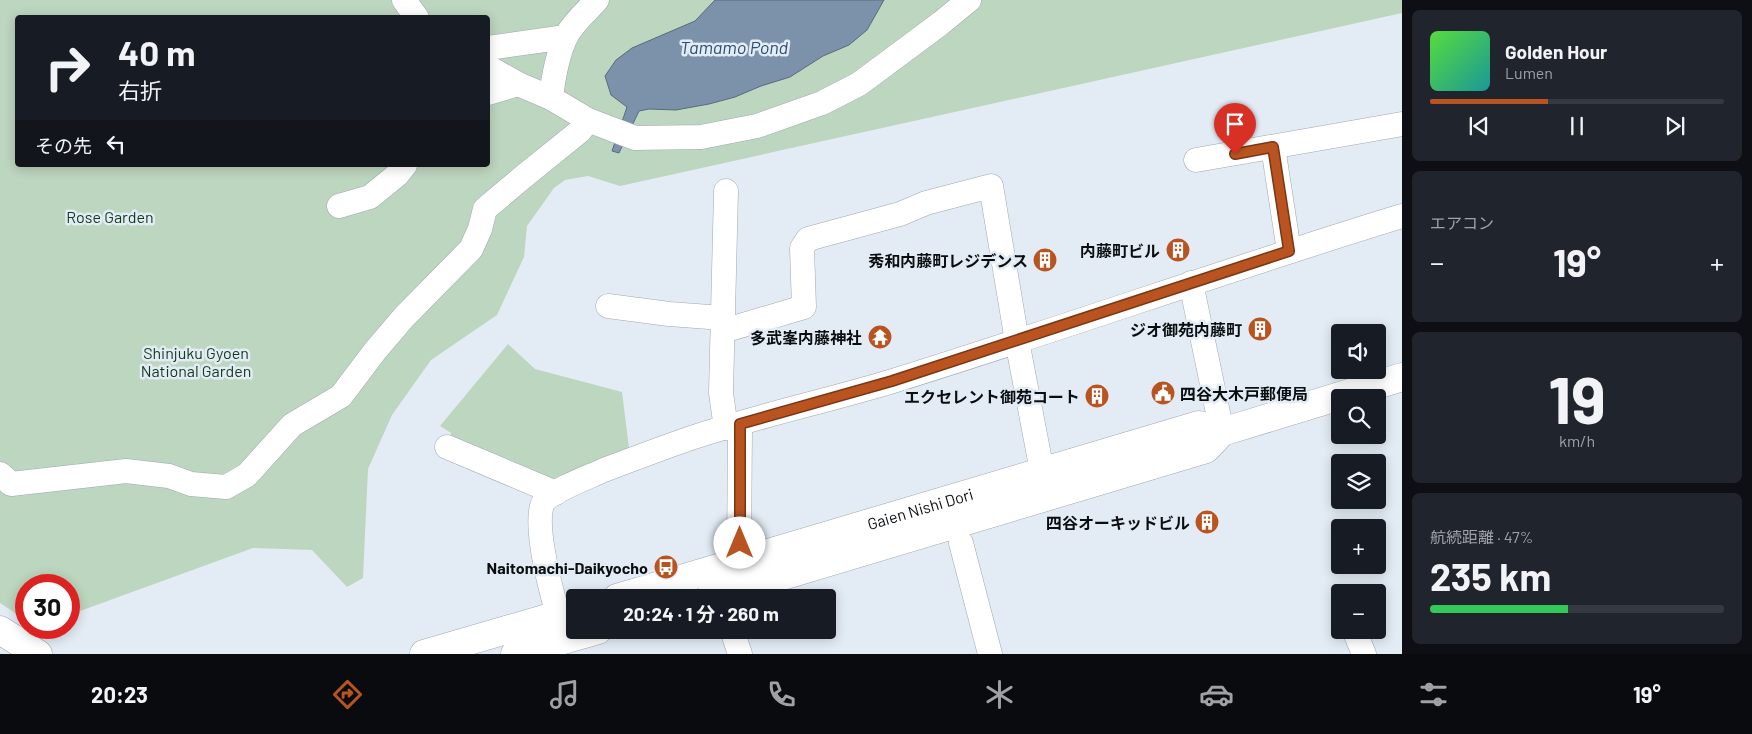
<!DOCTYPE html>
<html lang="ja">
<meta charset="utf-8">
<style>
body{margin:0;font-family:Barlow,"Noto Sans JP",sans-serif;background:#20242c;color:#f1f3f6;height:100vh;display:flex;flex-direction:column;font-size:19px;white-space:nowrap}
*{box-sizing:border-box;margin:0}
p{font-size:16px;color:#9ea1a6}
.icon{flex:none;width:28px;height:28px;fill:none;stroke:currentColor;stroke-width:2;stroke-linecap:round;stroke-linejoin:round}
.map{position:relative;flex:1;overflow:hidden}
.panel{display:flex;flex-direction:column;gap:10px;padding:10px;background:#0d0f14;width:350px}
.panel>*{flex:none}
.guide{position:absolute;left:15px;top:15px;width:475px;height:152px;border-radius:5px;box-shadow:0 2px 12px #0003;background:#171b24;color:#f1f3f6;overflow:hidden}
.controls{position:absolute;left:1331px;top:324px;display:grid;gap:10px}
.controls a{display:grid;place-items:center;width:55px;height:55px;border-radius:5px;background:#171b24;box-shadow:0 2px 12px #0003;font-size:25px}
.speed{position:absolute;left:15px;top:574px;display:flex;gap:10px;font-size:25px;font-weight:700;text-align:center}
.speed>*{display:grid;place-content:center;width:65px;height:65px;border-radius:50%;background:#171b24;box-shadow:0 2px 12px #0003;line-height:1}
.speed .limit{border:8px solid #d22;background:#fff;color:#111}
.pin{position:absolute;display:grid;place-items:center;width:42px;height:42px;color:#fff;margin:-51px -21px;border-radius:50% 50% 50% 0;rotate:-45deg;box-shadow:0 0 5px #0007}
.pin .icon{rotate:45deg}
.me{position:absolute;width:55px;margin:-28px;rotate:0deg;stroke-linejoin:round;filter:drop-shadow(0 0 4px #0008)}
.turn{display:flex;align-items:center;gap:18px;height:105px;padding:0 20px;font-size:22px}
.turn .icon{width:65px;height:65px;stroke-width:2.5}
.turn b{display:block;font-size:35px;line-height:42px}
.then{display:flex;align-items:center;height:48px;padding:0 20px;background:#0003;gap:10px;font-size:19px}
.big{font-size:38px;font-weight:700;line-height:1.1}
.panel .widget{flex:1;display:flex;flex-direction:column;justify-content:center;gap:8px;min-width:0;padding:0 18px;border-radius:8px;background:#20242c}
.panel .dial{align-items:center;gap:0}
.dial b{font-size:65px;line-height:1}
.song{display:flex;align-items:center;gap:15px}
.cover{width:60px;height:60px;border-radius:8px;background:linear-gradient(135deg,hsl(110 70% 55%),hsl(180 70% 35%))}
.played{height:5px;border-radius:2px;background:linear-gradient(90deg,#b95421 40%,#363941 40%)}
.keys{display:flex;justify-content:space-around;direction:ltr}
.heat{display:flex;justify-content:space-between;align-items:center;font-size:28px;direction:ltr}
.charge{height:8px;border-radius:4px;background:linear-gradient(90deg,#34c759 47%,#363941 0)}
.trip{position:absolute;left:566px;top:589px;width:270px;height:50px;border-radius:5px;background:#171b24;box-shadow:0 2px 12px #0003;font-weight:700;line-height:50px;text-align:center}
.tabs{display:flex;height:80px;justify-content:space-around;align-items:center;background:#090b0e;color:#9ea1a6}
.tabs .icon{width:35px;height:35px}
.tabs .current{color:#b95421}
.tabs b{font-size:22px;color:#f1f3f6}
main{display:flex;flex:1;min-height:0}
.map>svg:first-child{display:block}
</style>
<main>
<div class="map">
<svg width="1402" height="654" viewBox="0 0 1402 654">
<rect width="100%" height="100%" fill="#e3ecf5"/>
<g fill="#bdd6bf" fill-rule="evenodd">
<path d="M0 0H1402V13L620 186 588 176 565 180 554 188 527 226 524 257 497 315 431 360 392 415 368 469 363 578 347 587 312 550 253 548 69 615V585H26V620L0 603ZM18 18H488V165H18Z"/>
<polygon points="508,344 535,369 622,392 629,448 546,482 449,441 451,433 440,426"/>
</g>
<polygon fill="#7c91aa" stroke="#5a6a7c" points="715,0 884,0 867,30 849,45 823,56 790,77 761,86 735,97 709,104 676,110 649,109 639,111 619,153 612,151 627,107 611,95 605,76 616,60 632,48 695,21"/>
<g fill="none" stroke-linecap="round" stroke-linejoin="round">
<defs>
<g id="minor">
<polyline points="404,0 417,18"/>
<polyline points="488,48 566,37"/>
<polyline points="488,67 518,84 551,98 588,120"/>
<polyline points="488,93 518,84"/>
<path d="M551 98C553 79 558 54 566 36 574 22 587 11 597 0"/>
<polyline points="1273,147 1289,251"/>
<polyline points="1196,160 1402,124"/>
<polyline points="726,191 721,393 726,428"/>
<polyline points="339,206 370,197 397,175 405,165"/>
<polyline points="1191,283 1222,432"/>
<polyline points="608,306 669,314 723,318"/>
<polyline points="723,331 804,307 802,248 808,239 900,214 926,203 991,186 1017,341 1042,471"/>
<polyline points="447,447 556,493"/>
<polyline points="0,474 11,484 126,471 169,476 191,484 226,487 247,475 292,425 341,396 375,351 404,317 471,249 480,229 485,209 523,177 580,131 588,120 635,138 701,137 757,126 822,103 859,84 941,23 969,0"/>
<polyline points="961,543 990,654"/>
<polyline points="739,562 740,424"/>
<path d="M558 615C552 594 530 515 545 500 556 489 589 477 604 470 633 459 662 448 691 438 757 416 827 401 893 381 1064 328 1232 268 1402 216"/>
<polyline points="732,630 740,654"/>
<polyline points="1354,630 1364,654"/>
</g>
<g id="major">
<path id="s1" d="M617 598 1199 425 1222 432"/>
<polyline points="709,598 1206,449 1222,432 1402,377"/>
<polyline points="0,630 38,654"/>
<polyline points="424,654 575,610"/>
<polyline points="515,654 598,630"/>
</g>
</defs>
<use href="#minor" stroke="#9fa8b0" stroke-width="25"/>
<use href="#major" stroke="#9fa8b0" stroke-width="29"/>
<use href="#minor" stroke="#fff" stroke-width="24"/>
<use href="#major" stroke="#fff" stroke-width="28"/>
</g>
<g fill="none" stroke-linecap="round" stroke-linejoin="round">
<defs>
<polyline id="route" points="740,543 740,424 892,381 1289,251 1273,147 1235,154"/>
</defs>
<use href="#route" stroke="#783715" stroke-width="12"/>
<use href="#route" stroke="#b95421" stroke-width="9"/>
</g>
<defs>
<symbol id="building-disc" viewBox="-11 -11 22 22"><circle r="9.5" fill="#b95421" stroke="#e3ecf5"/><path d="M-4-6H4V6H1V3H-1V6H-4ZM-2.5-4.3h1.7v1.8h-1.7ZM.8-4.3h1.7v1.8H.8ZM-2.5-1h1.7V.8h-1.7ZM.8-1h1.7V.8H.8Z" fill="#fff"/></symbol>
<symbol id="temple-disc" viewBox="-11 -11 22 22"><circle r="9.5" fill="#b95421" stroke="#e3ecf5"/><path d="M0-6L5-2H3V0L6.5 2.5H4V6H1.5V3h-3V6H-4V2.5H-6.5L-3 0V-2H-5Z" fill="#fff"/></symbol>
<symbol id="civic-disc" viewBox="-11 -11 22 22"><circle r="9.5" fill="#b95421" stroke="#e3ecf5"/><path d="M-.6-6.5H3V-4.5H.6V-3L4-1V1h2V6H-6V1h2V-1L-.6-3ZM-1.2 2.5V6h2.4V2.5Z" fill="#fff"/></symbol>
<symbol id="bus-disc" viewBox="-11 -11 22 22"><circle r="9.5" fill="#b95421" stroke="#e3ecf5"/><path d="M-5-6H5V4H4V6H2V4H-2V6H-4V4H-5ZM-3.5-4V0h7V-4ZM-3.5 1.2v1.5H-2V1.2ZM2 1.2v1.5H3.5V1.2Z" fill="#fff"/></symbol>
</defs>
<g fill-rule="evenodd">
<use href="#building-disc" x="1164" y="236" width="28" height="28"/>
<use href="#building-disc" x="1031" y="246" width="28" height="28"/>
<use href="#building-disc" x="1246" y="315" width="28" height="28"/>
<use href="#temple-disc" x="866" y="323" width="28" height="28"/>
<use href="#civic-disc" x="1149" y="379" width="28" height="28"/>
<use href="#building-disc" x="1083" y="382" width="28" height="28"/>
<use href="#building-disc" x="1193" y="508" width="28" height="28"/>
<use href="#bus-disc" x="652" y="553" width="28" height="28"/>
</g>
<g text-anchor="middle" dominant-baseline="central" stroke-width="5" stroke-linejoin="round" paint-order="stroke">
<g font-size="16" fill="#103b1a" stroke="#e3ecf5">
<text x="110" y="216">Rose Garden</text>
<text x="196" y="352">Shinjuku Gyoen<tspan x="196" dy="18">National Garden</tspan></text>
</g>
<g font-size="16" font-weight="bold" fill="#0b0e11" stroke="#e3ecf5" text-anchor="end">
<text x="1160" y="250">内藤町ビル</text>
<text x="1028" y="260">秀和内藤町レジデンス</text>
<text x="1242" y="329">ジオ御苑内藤町</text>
<text x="862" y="337">多武峯内藤神社</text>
<text x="1180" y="393" text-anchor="start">四谷大木戸郵便局</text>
<text x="1080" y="396">エクセレント御苑コート</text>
<text x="1190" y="522">四谷オーキッドビル</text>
<text x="648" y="567">Naitomachi-Daikyocho</text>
</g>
<g font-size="16" fill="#0b0e11" stroke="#e3ecf5">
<text stroke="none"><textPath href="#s1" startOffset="316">Gaien Nishi Dori</textPath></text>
</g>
<g font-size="18" font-style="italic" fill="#2d4e74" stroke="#e3ecf5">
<text x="734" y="47">Tamamo Pond</text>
</g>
</g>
</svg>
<div class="controls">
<a><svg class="icon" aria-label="sound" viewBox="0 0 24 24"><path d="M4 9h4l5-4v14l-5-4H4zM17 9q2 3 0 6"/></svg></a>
<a><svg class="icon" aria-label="search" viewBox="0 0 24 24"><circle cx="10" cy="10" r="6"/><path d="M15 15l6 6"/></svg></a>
<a><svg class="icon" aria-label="layers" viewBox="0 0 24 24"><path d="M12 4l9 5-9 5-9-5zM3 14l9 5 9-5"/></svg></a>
<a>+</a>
<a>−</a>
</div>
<div class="speed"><div class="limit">30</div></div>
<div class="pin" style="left:1235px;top:154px;background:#d93025"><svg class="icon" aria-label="arrive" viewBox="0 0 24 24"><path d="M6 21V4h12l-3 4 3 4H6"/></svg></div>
<svg class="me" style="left:740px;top:543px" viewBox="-20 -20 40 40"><circle r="19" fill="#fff"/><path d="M0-13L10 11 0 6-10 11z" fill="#b95421"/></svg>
<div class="trip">20:24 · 1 分 · 260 m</div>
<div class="guide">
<div class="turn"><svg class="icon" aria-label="right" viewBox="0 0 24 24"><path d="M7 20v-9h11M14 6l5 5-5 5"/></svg><div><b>40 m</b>右折</div></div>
<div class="then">その先<svg class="icon" aria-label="left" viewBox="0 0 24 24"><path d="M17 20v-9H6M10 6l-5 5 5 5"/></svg></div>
</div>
</div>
<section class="panel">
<div class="widget">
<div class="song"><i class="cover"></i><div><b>Golden Hour</b><p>Lumen</p></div></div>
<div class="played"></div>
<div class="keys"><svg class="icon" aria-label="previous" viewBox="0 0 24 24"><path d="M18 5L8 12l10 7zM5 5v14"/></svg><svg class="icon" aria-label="pause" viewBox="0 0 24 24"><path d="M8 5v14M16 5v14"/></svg><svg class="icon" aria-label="next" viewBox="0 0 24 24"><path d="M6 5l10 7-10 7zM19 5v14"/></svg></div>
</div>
<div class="widget"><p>エアコン</p>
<div class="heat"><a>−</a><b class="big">19°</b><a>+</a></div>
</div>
<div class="widget dial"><b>19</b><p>km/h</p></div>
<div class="widget"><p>航続距離 · 47%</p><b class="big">235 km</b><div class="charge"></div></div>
</section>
</main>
<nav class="tabs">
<b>20:23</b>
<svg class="icon current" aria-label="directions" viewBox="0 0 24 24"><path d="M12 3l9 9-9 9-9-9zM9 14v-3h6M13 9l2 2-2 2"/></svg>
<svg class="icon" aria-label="music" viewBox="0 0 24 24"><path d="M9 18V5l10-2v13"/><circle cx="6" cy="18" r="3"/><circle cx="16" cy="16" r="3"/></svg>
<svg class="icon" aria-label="phone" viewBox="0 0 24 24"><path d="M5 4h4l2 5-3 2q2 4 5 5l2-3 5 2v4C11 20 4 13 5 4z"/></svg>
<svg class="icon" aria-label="climate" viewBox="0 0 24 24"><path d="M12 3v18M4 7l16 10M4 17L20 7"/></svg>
<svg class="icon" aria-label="car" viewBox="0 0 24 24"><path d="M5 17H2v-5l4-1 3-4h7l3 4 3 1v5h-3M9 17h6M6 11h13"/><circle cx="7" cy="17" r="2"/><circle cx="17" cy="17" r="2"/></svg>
<svg class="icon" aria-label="filters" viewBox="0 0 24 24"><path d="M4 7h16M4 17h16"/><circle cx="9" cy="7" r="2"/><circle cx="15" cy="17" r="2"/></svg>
<b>19°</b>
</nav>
